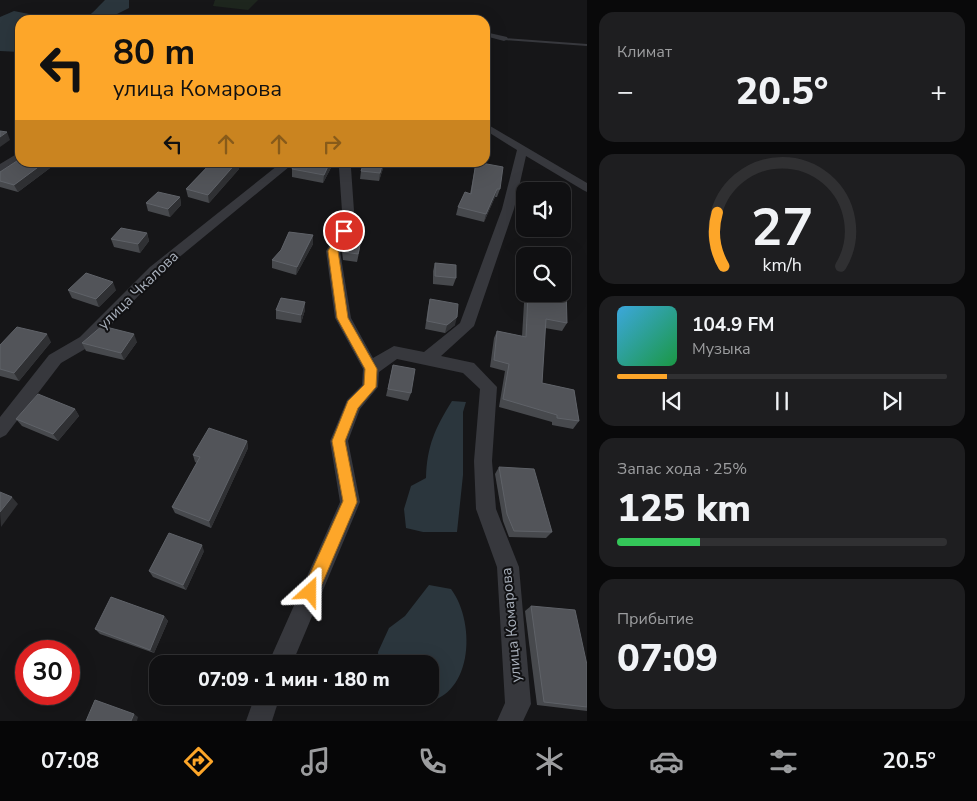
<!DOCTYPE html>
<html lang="ru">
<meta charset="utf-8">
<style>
body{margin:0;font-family:"Nunito Sans",sans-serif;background:#1e1e20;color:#f1f3f6;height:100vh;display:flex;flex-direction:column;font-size:19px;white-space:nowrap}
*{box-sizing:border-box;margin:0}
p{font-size:16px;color:#9c9d9f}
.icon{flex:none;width:28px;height:28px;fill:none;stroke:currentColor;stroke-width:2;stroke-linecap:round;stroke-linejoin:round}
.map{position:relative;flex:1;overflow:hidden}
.drawer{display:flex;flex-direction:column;gap:12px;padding:12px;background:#09090a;width:390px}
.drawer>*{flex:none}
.top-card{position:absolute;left:15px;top:15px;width:475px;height:152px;border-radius:15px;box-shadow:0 5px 20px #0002,0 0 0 1px #303032;background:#fda629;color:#111;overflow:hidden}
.controls{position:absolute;left:516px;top:182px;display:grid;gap:10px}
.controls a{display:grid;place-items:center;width:55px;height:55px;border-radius:10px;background:#101012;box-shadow:0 5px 20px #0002,0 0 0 1px #303032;font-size:25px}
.speed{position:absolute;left:15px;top:640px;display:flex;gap:10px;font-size:25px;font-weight:700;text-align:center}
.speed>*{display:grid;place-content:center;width:65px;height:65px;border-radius:50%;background:#101012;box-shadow:0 5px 20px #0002,0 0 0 1px #303032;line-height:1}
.speed .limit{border:8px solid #d22;background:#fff;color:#111}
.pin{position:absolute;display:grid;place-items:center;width:42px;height:42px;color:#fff;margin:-21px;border:2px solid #fff;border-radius:50%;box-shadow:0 1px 5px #0007}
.me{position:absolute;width:55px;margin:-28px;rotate:24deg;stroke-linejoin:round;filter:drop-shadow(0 0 4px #0008)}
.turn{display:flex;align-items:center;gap:18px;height:105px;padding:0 15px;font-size:22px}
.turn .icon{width:65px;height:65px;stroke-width:2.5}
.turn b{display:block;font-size:35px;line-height:42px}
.lanes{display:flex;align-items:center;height:48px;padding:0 15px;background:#0003;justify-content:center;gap:25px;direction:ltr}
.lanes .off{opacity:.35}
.big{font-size:38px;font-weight:800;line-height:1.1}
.drawer .tile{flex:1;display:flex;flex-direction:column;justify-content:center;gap:8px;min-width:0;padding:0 18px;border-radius:15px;background:#1e1e20}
.drawer .dial{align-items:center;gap:0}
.dial svg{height:130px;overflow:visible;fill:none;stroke:#303032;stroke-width:7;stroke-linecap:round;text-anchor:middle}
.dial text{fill:#f1f3f6;stroke:none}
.song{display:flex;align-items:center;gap:15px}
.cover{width:60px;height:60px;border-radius:8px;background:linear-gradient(135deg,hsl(200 70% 55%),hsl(140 70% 35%))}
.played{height:5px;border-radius:2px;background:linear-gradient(90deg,#fda629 15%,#303032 15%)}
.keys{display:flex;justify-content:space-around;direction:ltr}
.heat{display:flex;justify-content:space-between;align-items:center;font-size:28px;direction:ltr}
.charge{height:8px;border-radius:4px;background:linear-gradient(90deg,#34c759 25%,#303032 0)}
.trip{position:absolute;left:149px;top:655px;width:290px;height:50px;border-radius:15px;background:#101012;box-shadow:0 5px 20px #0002,0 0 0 1px #303032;font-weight:800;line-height:50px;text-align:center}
.tabs{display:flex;height:80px;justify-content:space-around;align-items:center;background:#060607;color:#9c9d9f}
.tabs .icon{width:35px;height:35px}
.tabs .on{color:#fda629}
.tabs b{font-size:22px;color:#f1f3f6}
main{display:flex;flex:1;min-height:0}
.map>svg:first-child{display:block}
</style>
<main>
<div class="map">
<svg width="587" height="721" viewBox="0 0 587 721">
<rect width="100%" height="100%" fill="#161618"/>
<polygon fill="#1e261e" points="215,0 258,0 248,10 213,6"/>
<g fill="#2b363d">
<path d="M105 0H129V8L105 20H60C90 19 85 20 105 0Z"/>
<polygon points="14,11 59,20 20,20 20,52 0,51 0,17"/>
<path d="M452 401 466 402 463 412V475L457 532H423L406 528 404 509 411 486 426 478C427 446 435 428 452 401Z"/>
<path d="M429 585 451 589C477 624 473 701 419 703 406 704 401 704 390 696H430V664H379L378 652 389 628 405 616Z"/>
</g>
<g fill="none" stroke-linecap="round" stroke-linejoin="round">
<polygon fill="#37383d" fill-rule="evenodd" points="503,38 587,44 587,46 504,40"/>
<g fill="#37383d" fill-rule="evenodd">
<polygon points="234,14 321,18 325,20 234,18 216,20"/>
<polygon points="485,32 507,37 508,39 504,41 485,36"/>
<polygon points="485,123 587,183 587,192 583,190 526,156 514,209 474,326 441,356 474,363 497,387 492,461 496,509 519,567 531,704 523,721 497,721 505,703 497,567 476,509 474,461 480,389 463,373 397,359 379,372 378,387 360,409 348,441 360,502 292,664 268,664 340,502 330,441 347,400 362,385 363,369 335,318 326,251 338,231 342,211 339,168 341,162 352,162 351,168 354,211 350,231 340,251 351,318 373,358 394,346 424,352 460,323 502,209 517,150 485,130"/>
<polygon points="20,152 20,160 0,172 0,164"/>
<polygon points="282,162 295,162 160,273 92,345 61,363 6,435 0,438 0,417 49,355 80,337 150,267"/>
<polygon points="255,696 280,696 272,721 246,721"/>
</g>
</g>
<g fill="#47494d">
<polygon points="20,162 58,162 18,192 0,187 0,172"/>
<polygon points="212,162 238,162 239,169 209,203 188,197 186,189"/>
<polygon points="296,162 334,162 323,183 292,177 292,169"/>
<polygon points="364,162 385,162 379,181 360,179 361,171"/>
<polygon points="476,162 500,189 497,197 495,197 484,222 456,215 458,207 470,194"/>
<polygon points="180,197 181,205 170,217 148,211 146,203"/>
<polygon points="147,233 149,241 140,253 114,247 111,239"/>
<polygon points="313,235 313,244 296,275 272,268 272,260"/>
<polygon points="343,243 360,248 357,262 343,260 342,251"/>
<polygon points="542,249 571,257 569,287 566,294 567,323 562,331 545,328 542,383 574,390 579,421 573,429 552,425 552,422 499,407 505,371 490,367 494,338 497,331 522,336 525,287 520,286 522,266 525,259 525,294 562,294 562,256 538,256"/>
<polygon points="435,263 456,278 453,286 433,284 433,271"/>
<polygon points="68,290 116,290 99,307 72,298"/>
<polygon points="430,299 455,325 445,333 425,329 428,308"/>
<polygon points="276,310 305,310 301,323 276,319"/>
<polygon points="51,342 19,381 0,376 0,345"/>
<polygon points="137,342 124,360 86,351 82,343"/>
<polygon points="393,365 411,393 408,401 386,396"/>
<polygon points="75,409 79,416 58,441 22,426 16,419"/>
<polygon points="247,441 248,448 211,528 175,513 172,507 197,463 195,462 193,455"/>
<polygon points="499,467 552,532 546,538 509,537 503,521 495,474"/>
<polygon points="204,551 186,590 153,577 149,571"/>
<polygon points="531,606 587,665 587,711 537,705 525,611"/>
<polygon points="164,616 168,621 154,653 100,634 95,629"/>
</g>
<g fill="#2f3033">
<polygon points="7,132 10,140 0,147 0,137"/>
<polygon points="45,162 58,162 18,192 14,185"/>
<polygon points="237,162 238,162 239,169 209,203 208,195"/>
<polygon points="330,162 334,162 323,183 324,175"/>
<polygon points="383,162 385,162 379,181 380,173"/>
<polygon points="497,189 495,197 484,222 486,214"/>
<polygon points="180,197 181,205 170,217 168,209"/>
<polygon points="147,233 149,241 140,253 138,244"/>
<polygon points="313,235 313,244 296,275 297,267"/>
<polygon points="113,282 116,290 99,307 96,299"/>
<polygon points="305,302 305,310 301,323 301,315"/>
<polygon points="457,317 455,325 445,333 447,325"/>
<polygon points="47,334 51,342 19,381 14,373"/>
<polygon points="134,334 137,342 124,360 121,353"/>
<polygon points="75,409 79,416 58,441 53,434"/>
<polygon points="247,441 248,448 211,528 209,521"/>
<polygon points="12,497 18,504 1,527 0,512"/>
<polygon points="202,545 204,551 186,590 183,585"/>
<polygon points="164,616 168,621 154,653 150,650"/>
<polygon points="134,714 138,717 137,721 131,721"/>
</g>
<g fill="#525459" stroke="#5f6268">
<polygon points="188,16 221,20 181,20"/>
<polygon points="0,131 7,132 0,137"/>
<polygon points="20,159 20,162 45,162 14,185 0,181 0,172"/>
<polygon points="212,162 237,162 208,195 186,189"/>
<polygon points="296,162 330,162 324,175 292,169"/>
<polygon points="364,162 383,162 380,173 361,171"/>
<polygon points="476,162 503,167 500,189 497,189 486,214 458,207 465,192 471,194"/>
<polygon points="158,192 180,197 168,209 146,203"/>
<polygon points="121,228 147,233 138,244 111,239"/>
<polygon points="289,232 313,235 297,267 272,260 281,250"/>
<polygon points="345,238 361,240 358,254 344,252 343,243"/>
<polygon points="542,249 571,257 569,287 566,287 567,323 546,319 542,383 574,390 579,421 557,418 557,415 503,399 509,364 494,360 497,331 526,337 528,294 562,294 562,256 540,256"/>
<polygon points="435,263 456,265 456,278 435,276"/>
<polygon points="525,263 525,278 523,278"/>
<polygon points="86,273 113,282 96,299 68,290"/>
<polygon points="281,298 305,302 301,315 276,310"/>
<polygon points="430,299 458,304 457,317 447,325 427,321"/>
<polygon points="102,326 134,334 121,353 82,343"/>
<polygon points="17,327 47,334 14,373 0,369 0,345"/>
<polygon points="393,365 415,369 411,393 388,389"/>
<polygon points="38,394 75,409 53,434 16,419"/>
<polygon points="209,428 247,441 209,521 172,507 200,457 193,455"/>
<polygon points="499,467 534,469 552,532 514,531 507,514"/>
<polygon points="0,492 12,497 0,512"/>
<polygon points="169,533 202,545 183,585 149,571"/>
<polygon points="111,597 164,616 150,650 95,629"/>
<polygon points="531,606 575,610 587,665 587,707 544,702"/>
<polygon points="95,700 134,714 131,721 86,721"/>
</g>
<polygon fill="#fda629" stroke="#a46c1b" points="341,229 349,231 338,251 348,318 377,369 376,387 358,408 345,441 357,502 316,598 310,600 304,598 302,592 343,501 332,441 348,401 364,385 365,369 337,318 328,251"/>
<g text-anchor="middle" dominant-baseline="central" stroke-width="4" stroke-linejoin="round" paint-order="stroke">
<g font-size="15" fill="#a7aeb9" stroke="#111113">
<text transform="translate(138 290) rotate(-44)">улица Чкалова</text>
<text transform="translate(511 625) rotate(-95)">улица Комарова</text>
</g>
</g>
</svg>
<div class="controls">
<a><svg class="icon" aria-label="sound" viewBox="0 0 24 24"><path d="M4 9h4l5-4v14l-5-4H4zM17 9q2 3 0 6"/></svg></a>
<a><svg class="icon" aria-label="search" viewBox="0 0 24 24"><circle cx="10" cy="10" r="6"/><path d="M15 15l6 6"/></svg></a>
</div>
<div class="speed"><div class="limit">30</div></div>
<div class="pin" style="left:344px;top:231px;background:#d93025"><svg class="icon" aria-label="arrive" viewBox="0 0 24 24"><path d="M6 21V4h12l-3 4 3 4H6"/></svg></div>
<svg class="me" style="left:310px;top:592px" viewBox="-20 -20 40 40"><path d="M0-17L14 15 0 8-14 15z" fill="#fda629" stroke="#fff" stroke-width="4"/></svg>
<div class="trip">07:09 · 1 мин · 180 m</div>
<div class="top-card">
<div class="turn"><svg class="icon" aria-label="left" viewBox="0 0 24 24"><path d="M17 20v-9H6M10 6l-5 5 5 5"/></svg><div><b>80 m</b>улица Комарова</div></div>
<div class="lanes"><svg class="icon" aria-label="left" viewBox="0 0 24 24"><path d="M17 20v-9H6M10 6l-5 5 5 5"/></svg><svg class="icon off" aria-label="ahead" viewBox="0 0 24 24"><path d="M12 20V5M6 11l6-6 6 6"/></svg><svg class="icon off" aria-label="ahead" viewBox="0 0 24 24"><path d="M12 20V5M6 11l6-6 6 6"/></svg><svg class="icon off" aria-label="right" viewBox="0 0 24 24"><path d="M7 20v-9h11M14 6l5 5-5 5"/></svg></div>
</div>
</div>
<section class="drawer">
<div class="tile"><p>Климат</p>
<div class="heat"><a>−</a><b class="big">20.5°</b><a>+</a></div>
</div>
<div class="tile dial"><svg viewBox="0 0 100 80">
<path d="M14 69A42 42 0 1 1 86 69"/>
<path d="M14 69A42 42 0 0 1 10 36" stroke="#fda629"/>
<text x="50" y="56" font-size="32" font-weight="700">27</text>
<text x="50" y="72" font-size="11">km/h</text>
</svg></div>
<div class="tile">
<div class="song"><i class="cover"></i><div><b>104.9 FM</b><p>Музыка</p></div></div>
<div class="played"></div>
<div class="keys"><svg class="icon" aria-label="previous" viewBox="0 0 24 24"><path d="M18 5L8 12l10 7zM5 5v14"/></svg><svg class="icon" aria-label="pause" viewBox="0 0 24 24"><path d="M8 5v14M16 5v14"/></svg><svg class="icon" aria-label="next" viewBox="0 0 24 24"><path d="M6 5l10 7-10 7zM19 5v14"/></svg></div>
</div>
<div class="tile"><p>Запас хода · 25%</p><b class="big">125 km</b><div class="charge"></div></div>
<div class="tile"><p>Прибытие</p><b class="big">07:09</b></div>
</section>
</main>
<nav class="tabs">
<b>07:08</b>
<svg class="icon on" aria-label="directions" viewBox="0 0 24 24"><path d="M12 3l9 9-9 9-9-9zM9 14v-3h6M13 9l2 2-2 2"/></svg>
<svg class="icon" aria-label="music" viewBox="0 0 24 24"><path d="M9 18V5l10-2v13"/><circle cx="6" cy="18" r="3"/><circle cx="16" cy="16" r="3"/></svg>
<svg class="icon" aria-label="phone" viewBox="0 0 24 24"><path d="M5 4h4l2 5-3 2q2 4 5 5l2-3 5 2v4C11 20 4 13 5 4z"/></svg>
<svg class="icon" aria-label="climate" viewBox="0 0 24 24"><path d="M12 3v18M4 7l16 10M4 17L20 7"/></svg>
<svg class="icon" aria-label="car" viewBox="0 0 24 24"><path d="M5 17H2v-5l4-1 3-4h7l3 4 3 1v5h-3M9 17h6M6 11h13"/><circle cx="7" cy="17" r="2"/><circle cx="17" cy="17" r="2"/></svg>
<svg class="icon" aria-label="filters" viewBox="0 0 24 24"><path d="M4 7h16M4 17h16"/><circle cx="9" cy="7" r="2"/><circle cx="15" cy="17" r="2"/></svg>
<b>20.5°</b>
</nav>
